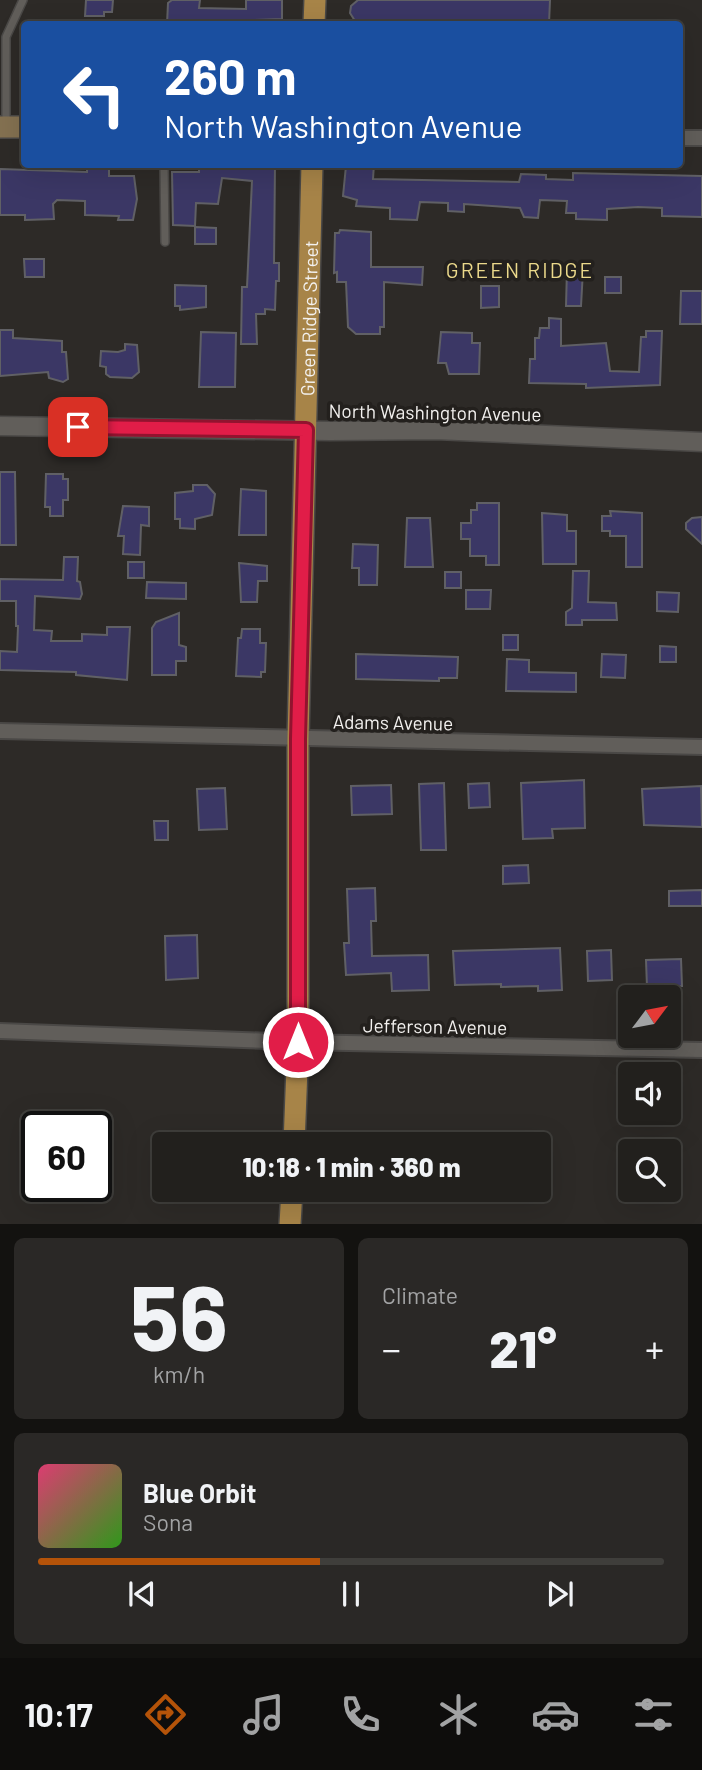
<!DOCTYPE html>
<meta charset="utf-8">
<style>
body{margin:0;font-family:Barlow,sans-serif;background:#2a2826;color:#f1f3f6;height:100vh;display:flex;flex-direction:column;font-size:26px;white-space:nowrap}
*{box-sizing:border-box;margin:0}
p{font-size:23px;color:#a2a3a4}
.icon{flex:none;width:38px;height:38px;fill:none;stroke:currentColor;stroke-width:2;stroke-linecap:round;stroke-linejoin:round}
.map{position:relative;height:1224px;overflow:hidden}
.panel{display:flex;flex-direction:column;gap:14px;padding:14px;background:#131210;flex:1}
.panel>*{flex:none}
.banner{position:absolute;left:21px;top:21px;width:662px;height:147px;border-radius:7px;box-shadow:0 7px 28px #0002,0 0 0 2px #3f3e3b;background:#1a4fa0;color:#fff;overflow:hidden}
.needle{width:46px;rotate:58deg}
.controls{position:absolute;left:618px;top:985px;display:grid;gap:14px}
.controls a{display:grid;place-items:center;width:63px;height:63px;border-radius:7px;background:#22201d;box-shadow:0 7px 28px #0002,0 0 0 2px #3f3e3b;font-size:35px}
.speed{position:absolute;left:21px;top:1111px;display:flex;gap:14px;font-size:35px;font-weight:700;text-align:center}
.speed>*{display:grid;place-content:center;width:91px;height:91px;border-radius:50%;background:#22201d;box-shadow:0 7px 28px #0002,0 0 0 2px #3f3e3b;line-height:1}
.speed .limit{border:4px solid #111;border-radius:10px;background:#fff;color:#111}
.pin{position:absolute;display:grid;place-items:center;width:60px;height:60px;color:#fff;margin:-30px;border-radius:14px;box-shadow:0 4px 10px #0006}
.me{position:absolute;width:77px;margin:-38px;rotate:0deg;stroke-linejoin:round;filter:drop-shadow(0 0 5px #0008)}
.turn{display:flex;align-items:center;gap:24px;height:147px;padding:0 28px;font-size:32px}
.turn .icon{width:91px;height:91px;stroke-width:2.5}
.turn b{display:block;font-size:49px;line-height:60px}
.big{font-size:52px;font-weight:800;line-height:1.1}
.panel .widget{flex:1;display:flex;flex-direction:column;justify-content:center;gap:10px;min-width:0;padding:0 24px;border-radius:10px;background:#2a2826}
.panel .dial{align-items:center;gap:0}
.dial b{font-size:91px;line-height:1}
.song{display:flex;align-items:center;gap:21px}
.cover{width:84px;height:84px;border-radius:10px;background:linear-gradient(135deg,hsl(340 70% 55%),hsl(110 70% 35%))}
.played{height:7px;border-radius:4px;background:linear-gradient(90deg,#b45309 45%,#3f3e3b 45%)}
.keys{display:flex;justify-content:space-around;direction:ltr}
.heat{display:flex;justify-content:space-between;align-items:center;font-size:38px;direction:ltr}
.panel .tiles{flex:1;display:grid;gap:14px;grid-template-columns:1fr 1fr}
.widget:last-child{grid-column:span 2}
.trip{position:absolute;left:152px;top:1132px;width:399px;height:70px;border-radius:7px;background:#22201d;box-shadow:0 7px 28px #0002,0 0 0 2px #3f3e3b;font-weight:800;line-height:70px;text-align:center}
.tabs{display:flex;height:112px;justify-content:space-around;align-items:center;background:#0e0d0c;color:#a2a3a4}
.tabs .icon{width:49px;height:49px}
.tabs .current{color:#b45309}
.tabs b{font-size:32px;color:#f1f3f6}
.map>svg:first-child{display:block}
</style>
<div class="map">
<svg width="702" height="1224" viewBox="0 0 702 1224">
<rect width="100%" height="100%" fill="#2d2a27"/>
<g fill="#3b3765" stroke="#606065" stroke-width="2">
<polygon points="86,0 113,0 112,12 104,12 104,16 85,16"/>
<polygon points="172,0 200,0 199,8 246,9 246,0 282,0 282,19 253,20 253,24 167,24 168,3"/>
<polygon points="358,0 550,0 549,24 357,24 350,13 351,6"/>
<polygon points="211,164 275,164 274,263 279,263 279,281 276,281 275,310 265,309 265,314 256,314 257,344 241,344 242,287 247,287 252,181 222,178 218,204 196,203 195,226 173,225 172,172 199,172 199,167 211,167"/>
<polygon points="374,164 373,179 519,182 521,174 546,175 546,179 573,180 573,173 702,176 702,217 662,216 662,208 638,207 607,209 607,220 576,219 576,213 566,213 567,201 540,200 538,218 524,217 520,208 464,204 464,212 448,211 448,203 420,202 417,220 390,219 390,208 356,206 357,200 343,196 346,166"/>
<polygon points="0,169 87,172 87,169 109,169 109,176 134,176 137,199 133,220 118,220 119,216 85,215 85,201 57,200 53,204 54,219 25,220 25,215 0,215"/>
<polygon points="195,227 216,228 216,244 195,244"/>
<polygon points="340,230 371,232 371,267 423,267 422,285 384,282 384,327 380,327 380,334 356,334 348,327 346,282 337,282 337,272 334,273 335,233 339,233"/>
<polygon points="24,259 44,259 44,277 25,277"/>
<polygon points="567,269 583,270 581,306 566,306"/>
<rect x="605" y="277" width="16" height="16"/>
<polygon points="175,285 206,286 206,307 180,310 180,306 175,306"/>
<polygon points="481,286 499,286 499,307 481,308"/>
<polygon points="681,291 702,291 702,324 680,324"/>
<polygon points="549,318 561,319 561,346 606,343 610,371 639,372 641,337 646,337 646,331 662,331 660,385 586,388 586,384 529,383 530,359 535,359 535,338 539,338 540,328 549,328"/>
<polygon points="0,330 13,330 13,338 62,341 62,352 66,352 68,379 63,382 49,378 48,372 0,376"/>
<polygon points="201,332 236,333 235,387 199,387"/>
<polygon points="441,332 472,333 472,343 480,343 479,374 449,374 446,363 438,363"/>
<polygon points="125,344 137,345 139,372 132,378 110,377 106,374 106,367 100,366 101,351 118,352 125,350"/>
<polygon points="0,472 15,472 16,545 0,545"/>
<polygon points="46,474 63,474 63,479 68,479 68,500 63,500 63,516 50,516 50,507 45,507"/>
<polygon points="193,485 207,485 215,494 212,515 195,519 195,529 180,528 180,519 175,519 175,493 193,491"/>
<polygon points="241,489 266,491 266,535 239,535"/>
<polygon points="477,503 499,503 499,565 486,565 486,556 470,556 470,539 461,539 461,523 471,523 471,510 477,510"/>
<polygon points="123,506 149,507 149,526 141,525 140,555 123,554 124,536 118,536"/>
<polygon points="610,511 642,513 642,567 626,567 626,536 610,536 610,531 602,531 602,516 611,516"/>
<polygon points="542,513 567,515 567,531 576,531 576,564 543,564"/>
<polygon points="702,517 702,544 686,529 686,523 692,518"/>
<polygon points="407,518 430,518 433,567 405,567"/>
<polygon points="353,544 378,545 377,585 359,585 359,568 352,568"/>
<polygon points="64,557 78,557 77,581 80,582 82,594 80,599 35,596 34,630 52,631 51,641 82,641 82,634 107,635 107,627 130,627 127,680 76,675 76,672 0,670 0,651 17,652 18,626 16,626 16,601 0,601 0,579 63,580"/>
<rect x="128" y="562" width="16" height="16"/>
<polygon points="239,563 267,566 267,581 258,581 257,602 241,602"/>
<polygon points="573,571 589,571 588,602 616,603 617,620 582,620 582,625 566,625 566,612 572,608"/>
<rect x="445" y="572" width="16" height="16"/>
<polygon points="147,582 186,583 186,599 146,598"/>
<polygon points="466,590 491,590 490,609 466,609"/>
<polygon points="657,592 679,593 678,612 657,611"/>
<polygon points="179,613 179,645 186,647 186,661 176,661 176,675 152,675 152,628 156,622"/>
<polygon points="242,629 260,629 260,643 266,643 265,672 261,672 261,677 236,676 238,638 241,638"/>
<rect x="503" y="635" width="15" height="15"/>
<polygon points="660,646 676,647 676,662 660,662"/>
<polygon points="356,654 458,657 457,678 439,678 439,681 356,679"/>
<polygon points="602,654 626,655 625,678 601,677"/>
<polygon points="507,659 529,660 529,672 576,673 576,692 506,691"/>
<polygon points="584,780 585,828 552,829 553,838 523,839 521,783"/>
<polygon points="444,783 446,850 421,850 419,784"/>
<polygon points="489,783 490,807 469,808 468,784"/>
<polygon points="391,785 392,814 352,815 351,786"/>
<polygon points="701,786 702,827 644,825 642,789"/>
<polygon points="225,788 227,829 199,830 197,789"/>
<polygon points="154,821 168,821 168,840 155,840"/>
<polygon points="528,865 529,883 503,884 503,866"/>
<polygon points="375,888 376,921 371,921 372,956 428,955 429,990 392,991 391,973 346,975 344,943 349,943 347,889"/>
<polygon points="702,890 702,906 669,906 669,891"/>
<polygon points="197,935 198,978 166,980 165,936"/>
<polygon points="560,948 562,990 538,991 538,986 501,987 501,984 455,985 453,951"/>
<polygon points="611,950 612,980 588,981 587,951"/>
<polygon points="681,959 682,986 647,987 646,960"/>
</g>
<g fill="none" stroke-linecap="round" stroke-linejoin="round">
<defs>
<g id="service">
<polyline points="6,125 6,37 23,0"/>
<polyline points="164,164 165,242"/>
</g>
<g id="minor">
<polyline points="679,138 702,138"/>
<polyline points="0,731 702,747"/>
<polyline points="0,1031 298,1042 702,1050"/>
</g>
<polyline id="tertiary" points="0,426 330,431 436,430 702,442"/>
<polyline id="secondary" points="0,127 24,127"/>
<g id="primary">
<polyline points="314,24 315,0"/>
<path id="s1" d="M294 1144 298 1042V739L312 164"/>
<polyline points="290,1224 292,1190"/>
</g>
</defs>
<use href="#service" stroke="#4a4846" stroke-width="10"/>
<use href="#minor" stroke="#4a4846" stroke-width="18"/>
<use href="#tertiary" stroke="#4a4846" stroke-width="21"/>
<use href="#secondary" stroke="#4a4846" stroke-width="24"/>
<use href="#primary" stroke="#4a4846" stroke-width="24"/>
<use href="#service" stroke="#615e5a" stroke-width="7"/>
<use href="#minor" stroke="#615e5a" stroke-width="14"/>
<use href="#tertiary" stroke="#615e5a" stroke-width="18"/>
<use href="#secondary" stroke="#847151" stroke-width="21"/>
<use href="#primary" stroke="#a78448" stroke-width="21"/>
</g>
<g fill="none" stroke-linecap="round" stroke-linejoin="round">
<defs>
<polyline id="route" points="78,427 306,430 298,739 298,1042"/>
</defs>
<use href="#route" stroke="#92132f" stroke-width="18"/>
<use href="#route" stroke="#e11d48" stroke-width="12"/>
</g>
<g text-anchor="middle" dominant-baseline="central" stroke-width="7" stroke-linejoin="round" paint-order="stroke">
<g font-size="19" fill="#f3f1ef" stroke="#23201d">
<text stroke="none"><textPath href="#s1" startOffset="826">Green Ridge Street</textPath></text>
<text transform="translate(435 412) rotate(1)">North Washington Avenue</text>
<text transform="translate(393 722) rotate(1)">Adams Avenue</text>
<text transform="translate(435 1026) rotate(1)">Jefferson Avenue</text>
</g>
<g font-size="21" letter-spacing="2" fill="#ebd98b" stroke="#23201d">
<text x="520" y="269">GREEN RIDGE</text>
</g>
</g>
</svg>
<div class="controls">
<a><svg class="needle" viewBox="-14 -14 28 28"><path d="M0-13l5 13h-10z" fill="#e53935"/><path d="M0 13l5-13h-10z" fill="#a2a3a4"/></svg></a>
<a><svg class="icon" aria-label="sound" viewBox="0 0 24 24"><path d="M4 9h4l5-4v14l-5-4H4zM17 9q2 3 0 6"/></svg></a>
<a><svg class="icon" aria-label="search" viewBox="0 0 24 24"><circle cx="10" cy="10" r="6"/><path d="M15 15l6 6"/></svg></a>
</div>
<div class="speed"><div class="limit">60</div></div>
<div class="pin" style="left:78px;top:427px;background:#d93025"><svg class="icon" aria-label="arrive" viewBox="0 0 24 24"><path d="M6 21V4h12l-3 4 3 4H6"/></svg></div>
<svg class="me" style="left:298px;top:1042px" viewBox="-20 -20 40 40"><circle r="17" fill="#e11d48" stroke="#fff" stroke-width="3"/><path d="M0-11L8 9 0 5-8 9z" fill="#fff"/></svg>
<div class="trip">10:18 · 1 min · 360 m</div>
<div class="banner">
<div class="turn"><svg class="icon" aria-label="left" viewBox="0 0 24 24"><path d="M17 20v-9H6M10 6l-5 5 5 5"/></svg><div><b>260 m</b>North Washington Avenue</div></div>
</div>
</div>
<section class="panel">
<div class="tiles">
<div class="widget dial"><b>56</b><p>km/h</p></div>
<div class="widget"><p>Climate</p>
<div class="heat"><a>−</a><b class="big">21°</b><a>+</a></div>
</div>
<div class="widget">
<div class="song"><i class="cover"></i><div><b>Blue Orbit</b><p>Sona</p></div></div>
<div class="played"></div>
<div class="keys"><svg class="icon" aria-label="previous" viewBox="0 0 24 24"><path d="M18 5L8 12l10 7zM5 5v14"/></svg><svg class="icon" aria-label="pause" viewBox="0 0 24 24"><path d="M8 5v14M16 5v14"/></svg><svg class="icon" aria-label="next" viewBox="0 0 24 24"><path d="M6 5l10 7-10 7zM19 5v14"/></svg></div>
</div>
</div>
</section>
<nav class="tabs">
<b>10:17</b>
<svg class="icon current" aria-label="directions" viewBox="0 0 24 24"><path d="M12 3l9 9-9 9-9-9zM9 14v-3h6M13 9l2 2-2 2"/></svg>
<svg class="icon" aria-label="music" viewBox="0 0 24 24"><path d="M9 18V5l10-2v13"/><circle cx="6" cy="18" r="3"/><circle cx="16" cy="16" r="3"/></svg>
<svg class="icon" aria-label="phone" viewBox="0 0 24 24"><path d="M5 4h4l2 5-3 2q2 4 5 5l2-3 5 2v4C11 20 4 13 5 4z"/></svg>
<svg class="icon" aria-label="climate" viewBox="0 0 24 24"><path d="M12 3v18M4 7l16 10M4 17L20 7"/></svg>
<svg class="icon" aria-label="car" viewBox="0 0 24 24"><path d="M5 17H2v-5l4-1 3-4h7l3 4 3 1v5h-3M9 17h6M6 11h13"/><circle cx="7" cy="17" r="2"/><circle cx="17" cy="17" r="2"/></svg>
<svg class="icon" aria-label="filters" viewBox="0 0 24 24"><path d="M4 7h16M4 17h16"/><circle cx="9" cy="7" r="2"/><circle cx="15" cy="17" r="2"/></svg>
</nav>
